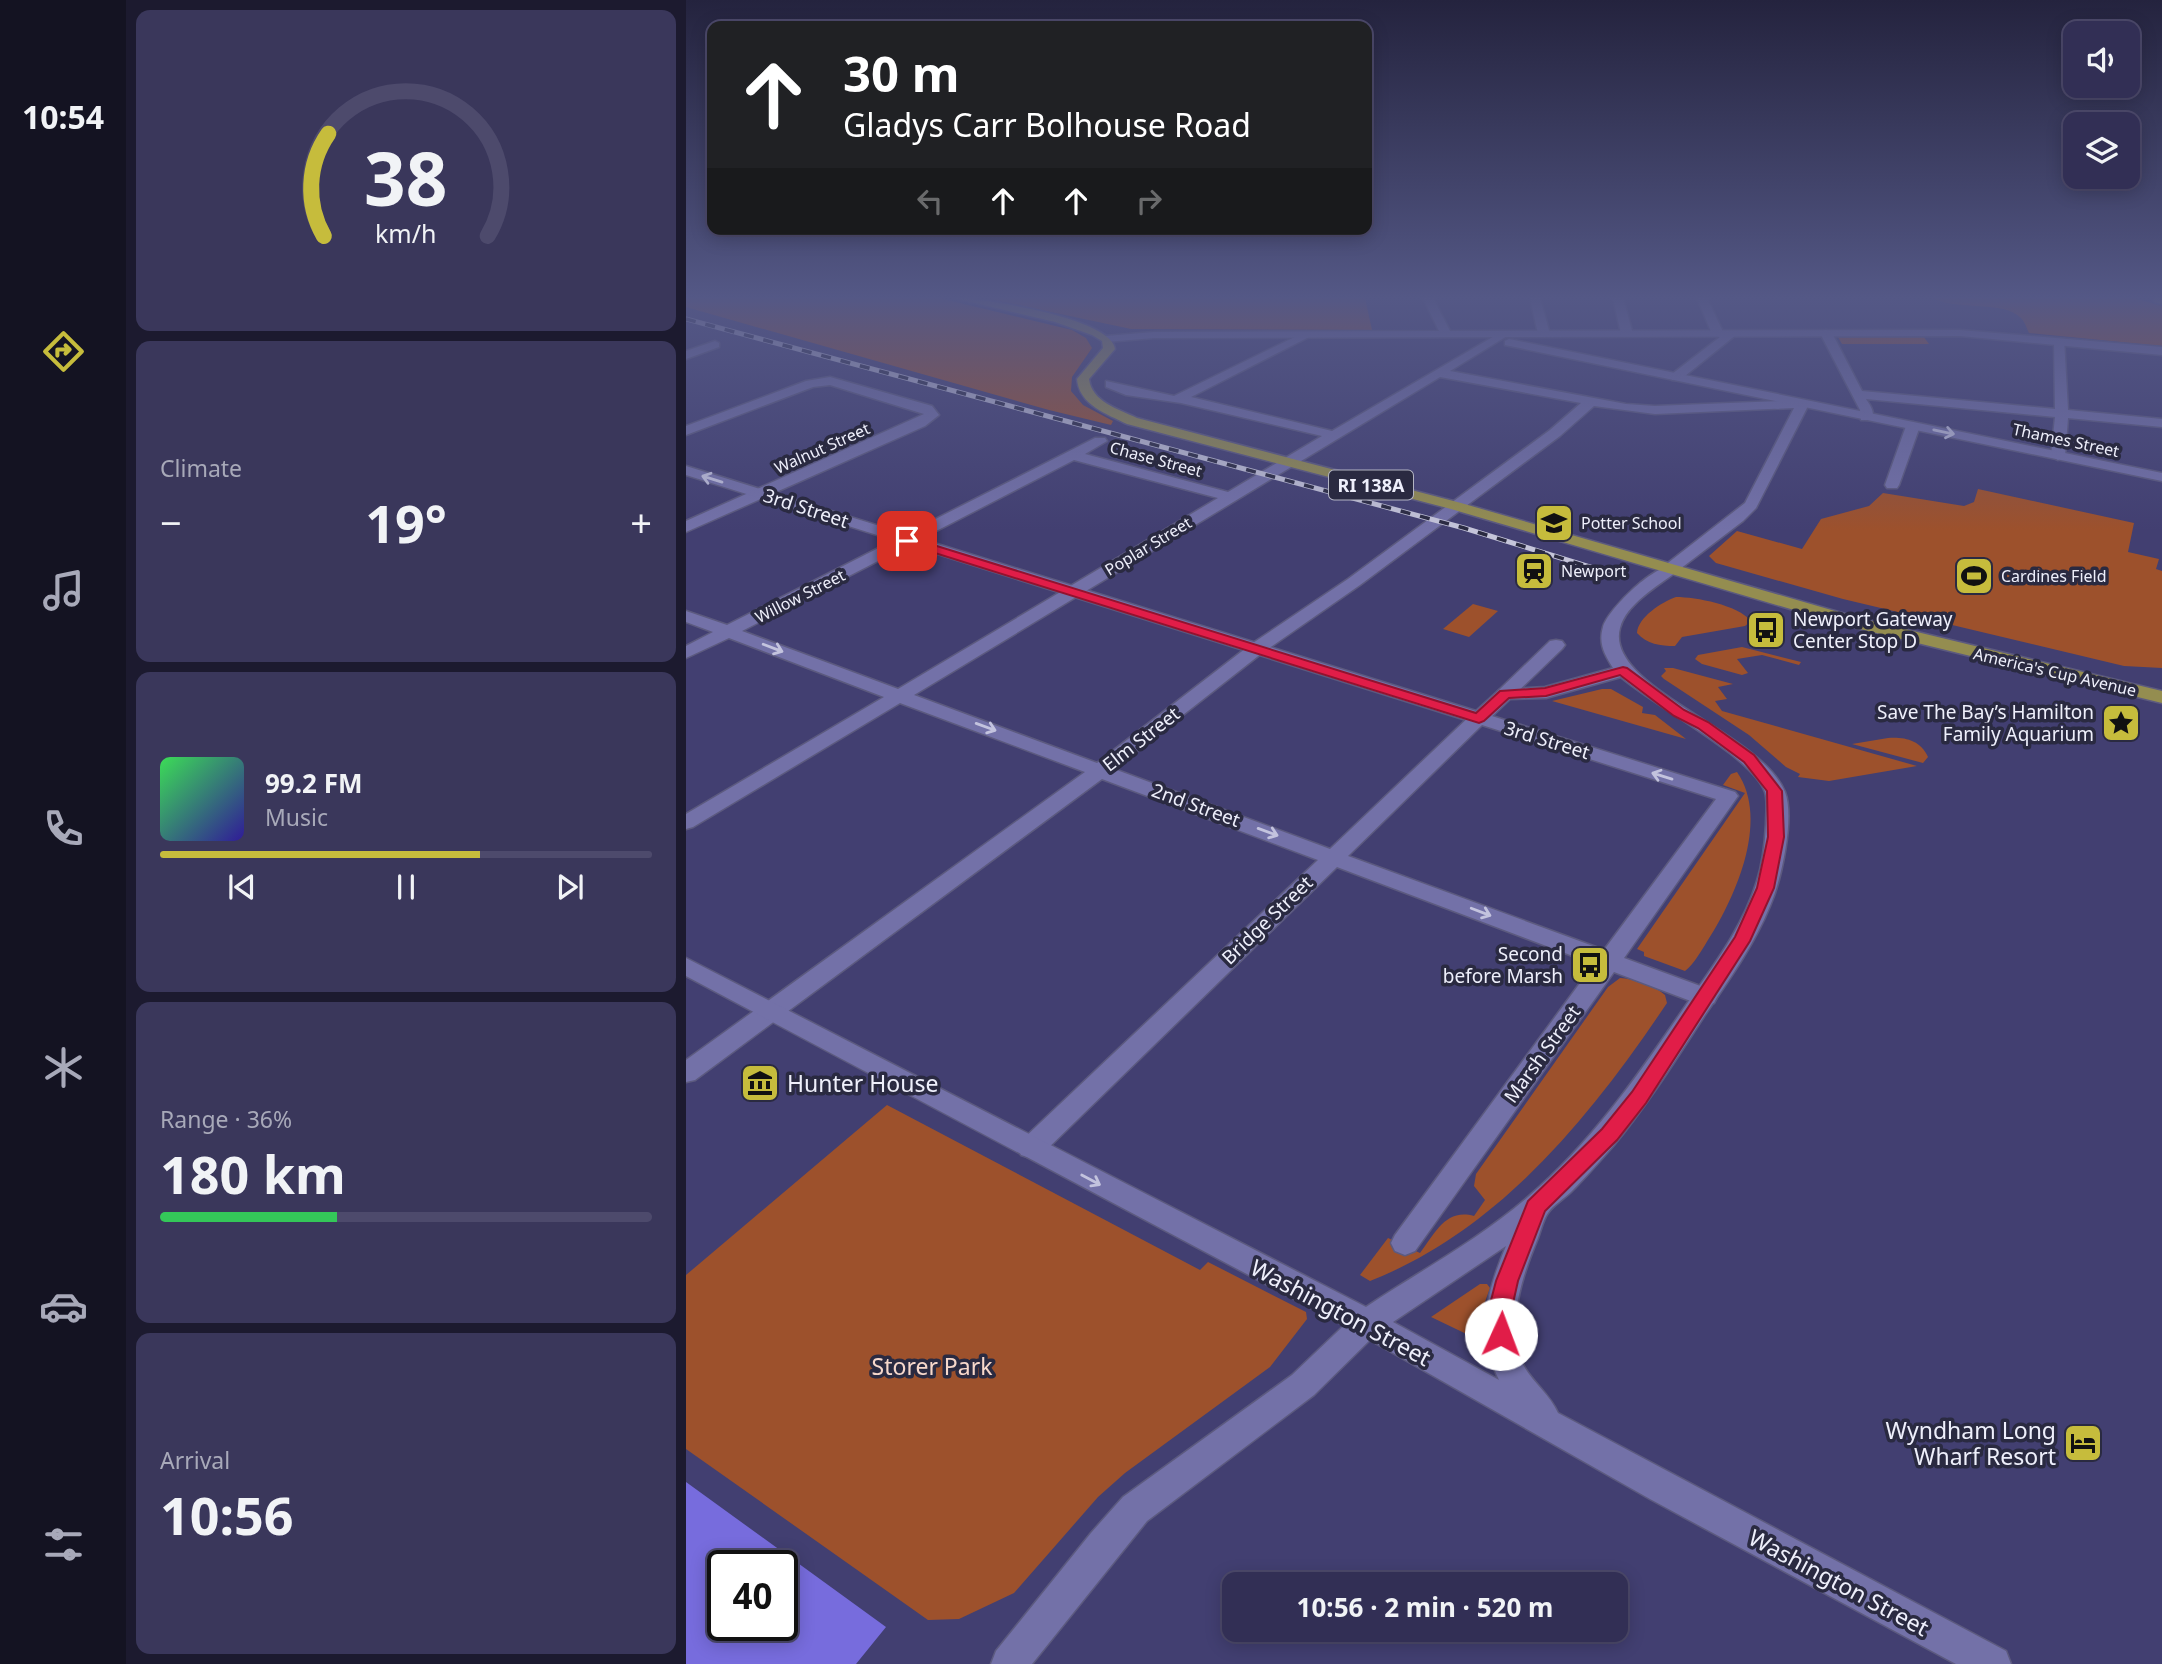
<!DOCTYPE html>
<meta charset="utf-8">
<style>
body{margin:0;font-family:"Noto Sans",sans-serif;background:#3a375b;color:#f1f3f6;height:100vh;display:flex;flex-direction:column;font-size:26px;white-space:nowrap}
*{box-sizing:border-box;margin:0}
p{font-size:23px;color:#a8a9b9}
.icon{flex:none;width:38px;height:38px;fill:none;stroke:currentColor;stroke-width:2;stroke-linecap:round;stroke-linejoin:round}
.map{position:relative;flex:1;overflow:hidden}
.drawer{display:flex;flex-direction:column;gap:10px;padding:10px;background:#1c1a2f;width:560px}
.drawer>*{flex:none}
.hud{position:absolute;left:21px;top:21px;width:665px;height:214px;border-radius:14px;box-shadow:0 4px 18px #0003,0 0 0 2px #4d4a6c;background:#202124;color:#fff;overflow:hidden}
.buttons{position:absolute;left:1377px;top:21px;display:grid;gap:14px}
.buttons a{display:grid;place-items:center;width:77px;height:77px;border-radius:14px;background:#322f55;box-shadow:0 4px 18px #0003,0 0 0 2px #4d4a6c;font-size:35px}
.speed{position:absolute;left:21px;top:1550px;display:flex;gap:14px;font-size:35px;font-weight:700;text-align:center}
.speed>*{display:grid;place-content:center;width:91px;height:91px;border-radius:50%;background:#322f55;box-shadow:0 4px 18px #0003,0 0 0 2px #4d4a6c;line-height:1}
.speed .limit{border:4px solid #111;border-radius:10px;background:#fff;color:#111}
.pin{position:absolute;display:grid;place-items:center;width:60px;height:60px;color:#fff;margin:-30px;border-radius:14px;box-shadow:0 4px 10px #0006}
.me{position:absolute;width:77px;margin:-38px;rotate:2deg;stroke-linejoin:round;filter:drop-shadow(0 0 5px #0008)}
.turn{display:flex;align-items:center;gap:24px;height:147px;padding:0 21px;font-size:32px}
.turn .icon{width:91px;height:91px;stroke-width:2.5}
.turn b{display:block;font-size:49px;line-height:60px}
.lanes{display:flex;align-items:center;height:66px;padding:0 21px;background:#0003;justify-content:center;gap:35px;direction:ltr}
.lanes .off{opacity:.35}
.big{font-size:52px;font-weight:700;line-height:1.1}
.drawer .widget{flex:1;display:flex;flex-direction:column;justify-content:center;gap:10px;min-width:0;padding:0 24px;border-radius:14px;background:#3a375b}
.drawer .dial{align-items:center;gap:0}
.dial svg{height:182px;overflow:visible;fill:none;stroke:#4d4a6c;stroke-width:7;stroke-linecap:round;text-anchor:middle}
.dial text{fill:#f1f3f6;stroke:none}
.song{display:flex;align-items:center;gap:21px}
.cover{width:84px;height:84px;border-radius:10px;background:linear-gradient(135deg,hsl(130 70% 55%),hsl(250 70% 35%))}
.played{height:7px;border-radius:4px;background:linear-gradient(90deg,#c6bc3c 65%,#4d4a6c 65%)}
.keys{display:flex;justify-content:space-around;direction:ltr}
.heat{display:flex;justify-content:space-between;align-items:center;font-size:38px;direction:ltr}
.charge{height:10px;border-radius:5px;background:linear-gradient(90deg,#34c759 36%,#4d4a6c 0)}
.trip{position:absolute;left:536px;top:1572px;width:406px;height:70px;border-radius:14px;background:#322f55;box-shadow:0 4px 18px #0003,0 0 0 2px #4d4a6c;font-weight:700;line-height:70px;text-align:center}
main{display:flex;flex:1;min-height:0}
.tabs{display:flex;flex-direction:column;width:126px;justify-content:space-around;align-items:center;background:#141322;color:#a8a9b9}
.tabs .icon{width:49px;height:49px}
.tabs .selected{color:#c6bc3c}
.tabs b{font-size:32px;color:#f1f3f6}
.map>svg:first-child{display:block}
</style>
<main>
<nav class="tabs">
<b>10:54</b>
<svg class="icon selected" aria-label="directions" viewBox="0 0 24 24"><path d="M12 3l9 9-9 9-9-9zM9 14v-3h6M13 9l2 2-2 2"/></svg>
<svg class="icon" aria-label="music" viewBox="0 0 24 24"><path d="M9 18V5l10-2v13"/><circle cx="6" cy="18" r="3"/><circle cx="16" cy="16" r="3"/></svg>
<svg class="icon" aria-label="phone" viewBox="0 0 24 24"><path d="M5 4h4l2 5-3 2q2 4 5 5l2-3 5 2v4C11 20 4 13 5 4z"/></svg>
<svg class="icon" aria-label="climate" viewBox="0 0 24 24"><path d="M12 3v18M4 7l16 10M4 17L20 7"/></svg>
<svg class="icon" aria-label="car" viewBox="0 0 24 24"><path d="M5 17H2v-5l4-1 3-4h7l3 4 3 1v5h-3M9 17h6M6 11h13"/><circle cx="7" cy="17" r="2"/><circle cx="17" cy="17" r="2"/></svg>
<svg class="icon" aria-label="filters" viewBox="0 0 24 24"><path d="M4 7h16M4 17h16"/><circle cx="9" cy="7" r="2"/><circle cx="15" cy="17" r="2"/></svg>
</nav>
<section class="drawer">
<div class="widget dial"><svg viewBox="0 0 100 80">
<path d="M14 69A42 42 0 1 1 86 69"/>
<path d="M14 69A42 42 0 0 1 16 24" stroke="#c6bc3c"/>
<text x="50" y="56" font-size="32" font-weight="700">38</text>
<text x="50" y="72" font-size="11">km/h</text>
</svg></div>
<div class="widget"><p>Climate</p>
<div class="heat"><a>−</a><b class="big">19°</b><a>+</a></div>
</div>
<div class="widget">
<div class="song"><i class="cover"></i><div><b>99.2 FM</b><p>Music</p></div></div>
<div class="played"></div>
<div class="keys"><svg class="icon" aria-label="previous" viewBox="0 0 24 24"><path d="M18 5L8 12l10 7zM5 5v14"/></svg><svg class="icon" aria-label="pause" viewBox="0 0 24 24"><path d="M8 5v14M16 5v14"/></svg><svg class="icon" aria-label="next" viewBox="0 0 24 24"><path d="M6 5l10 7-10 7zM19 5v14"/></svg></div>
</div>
<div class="widget"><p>Range · 36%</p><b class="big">180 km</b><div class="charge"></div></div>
<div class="widget"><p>Arrival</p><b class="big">10:56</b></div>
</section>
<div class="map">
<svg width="1476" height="1664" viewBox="0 0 1476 1664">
<rect width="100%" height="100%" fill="#423f71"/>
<g fill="#9d512c">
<polygon points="0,298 253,298 386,330 400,338 406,348 386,377 385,391 397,405 427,421 425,425 363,410 0,307"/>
<polygon points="300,298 679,298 686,330 445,329"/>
<path d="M1247 298H1447L1476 306V346L1343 333C1341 329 1339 322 1335 318 1318 300 1270 311 1247 298Z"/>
<polygon points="1237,336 1243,344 1156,344 1152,337"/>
<polygon points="1292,489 1448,523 1442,552 1473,559 1470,569 1476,571 1476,668 1438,666 1157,599 1030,563 1023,556 1051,531 1116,549 1135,519 1183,506 1197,493 1278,506 1288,502"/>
<path d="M990 597C1010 597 1052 605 1065 621L1059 626 996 637 989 646C974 646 961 644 951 633 952 617 976 602 990 597Z"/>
<polygon points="787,604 812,611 783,637 757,629"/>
<polygon points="1056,647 1060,648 1115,662 1113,665 1076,655 1051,659 1062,673 1056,675 1016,664 1009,659 1012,655"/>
<polygon points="978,668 987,668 1047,684 1032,687 1041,699 1029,701 1036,711 1231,766 1143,781 1112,777 1114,774 1100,767 1063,735 978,679 975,676 980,671"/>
<polygon points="916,689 925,689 957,707 956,713 969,715 1000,739 866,701"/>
<path d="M1202 738C1219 737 1234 740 1242 757L1237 763 1166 744Z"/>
<path d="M1051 772C1085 821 1048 901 1019 945 1013 954 1008 964 999 971L958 956V952L951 949 1059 793 1037 785 1045 774Z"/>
<path d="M934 978C948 979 968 985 979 995L981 1003C905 1116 814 1230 684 1281L674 1275 702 1238 734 1253C749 1233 760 1208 788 1216L799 1200 788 1186 790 1174 922 987Z"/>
<polygon points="201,1105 514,1270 522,1262 620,1312 621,1319 584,1367 439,1473 412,1497 328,1593 273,1619 242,1620 0,1449 0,1275"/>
<polygon points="794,1284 801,1284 804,1288 795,1313 793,1340 745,1317"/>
</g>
<path fill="#776cdd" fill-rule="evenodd" d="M0 1482 200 1627 170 1664H0ZM37 1566H96V1626H37Z"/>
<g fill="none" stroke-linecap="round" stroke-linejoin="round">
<defs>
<g id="street">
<polygon points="844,298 854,298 864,334 862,336 852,334"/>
<polygon points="927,298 937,298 947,334 945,336 935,334"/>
<polygon points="1011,298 1021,298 1038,334 1045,331 1051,334 994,380 986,380 986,374 1034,337 1026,334"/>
<path d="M1140 330 1146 333 1176 391 1369 409 1368 341 1378 339 1382 410 1476 419V427L1382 418 1379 456 1372 460 1365 456 1369 417 1180 399C1184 405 1190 413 1185 420H1175L1174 410 1134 333Z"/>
<path d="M817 331 821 332V336L764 371 940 404 969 406 1117 400 1123 404 1070 508 1057 521 990 572 984 574 976 569 978 566 1059 503 1108 408 969 414 908 406 874 436 674 585 576 653 428 769 644 849 786 714 793 712 1049 792 1052 796 938 958 1028 991 1031 997 1028 1003 1019 1005 1010 1003 928 972 729 1251 719 1255 709 1251 705 1243 709 1235 908 964 651 867 355 1155 345 1158 335 1155 332 1148 335 1141 632 860 416 779 9 1080 0 1082V1060L399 772 214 703 7 827 0 829V814L198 697 43 638 0 658V646L27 632 0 622V611L41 625 409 438H419L421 441 399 454 542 492 636 436 495 403 440 395 420 387V381L488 396 619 332 623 333V337L505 397 646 431ZM754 377 895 403 864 430 662 579 564 645 411 763 228 695ZM388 460 532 498 212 689 56 631ZM796 725 1030 799 918 950 662 856Z"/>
<polygon points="29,341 33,343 33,347 0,359 0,351"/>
<polygon points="144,377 246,406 253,415 239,426 0,532 0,521 238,414 144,385 127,387 0,435 0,426 120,381"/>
<polygon points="1227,422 1234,426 1213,485 1211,488 1201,488 1199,485 1220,426"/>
<polygon points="870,640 876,641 879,645 876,649 825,698 813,698 810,694 813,690 864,641"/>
<polygon points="681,1310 692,1314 696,1323 692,1332 628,1395 461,1521 346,1664 305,1664 310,1651 405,1533 437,1497 606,1375 670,1314"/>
</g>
<g id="secondary">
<polygon points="737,298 747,298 764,331 1274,330 1476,347 1476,355 1274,336 468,338 420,342 414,339 420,336 468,332 753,331"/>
<polygon points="823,339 1476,473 1476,481 819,345 819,341"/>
<path d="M0 466 790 711 813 690 859 687 927 668C919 655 912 644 917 627 922 609 971 561 990 566L992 569 990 572C972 586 940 604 934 628 918 687 1075 732 1099 792 1109 818 1095 881 1084 906 1068 945 1043 980 1019 1015 990 1059 962 1104 928 1145 914 1161 900 1177 885 1192 878 1199 867 1205 862 1213 857 1220 855 1230 852 1238 837 1274 824 1312 832 1351 837 1376 862 1390 872 1413L1320 1651 1325 1664H1270L964 1499 670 1332 0 976V958L680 1307C734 1271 792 1240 842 1197 906 1142 953 1074 1000 1005 1027 966 1057 927 1071 881 1077 862 1079 843 1080 824 1080 814 1082 801 1079 792 1066 756 968 706 935 677L860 698 824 699 800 722 793 724 0 475ZM820 1246C800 1294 790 1332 813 1380L707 1322Z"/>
</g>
<g id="primary">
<path d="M268 298C296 298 426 318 429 349L403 379C406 402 432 409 451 418L775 503 1173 618 1476 691V703L1162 626 765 509 441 424C421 414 393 405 391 379L417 348 416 341 406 335 369 322Z"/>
<polygon points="1468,298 1476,298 1476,304 1468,302"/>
</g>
</defs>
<use href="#street" stroke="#5c5a7f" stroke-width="3"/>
<use href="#secondary" stroke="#5c5a7f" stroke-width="3"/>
<use href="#primary" stroke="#5c5a7f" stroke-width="3"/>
<use href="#street" fill="#7371a8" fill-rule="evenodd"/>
<use href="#secondary" fill="#7371a8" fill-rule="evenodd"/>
<use href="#primary" fill="#948d50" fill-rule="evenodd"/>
<defs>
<polyline id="rail" points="0,319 778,528 933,576"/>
</defs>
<use href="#rail" stroke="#c5c5da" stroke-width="5"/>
<use href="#rail" stroke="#2a2a41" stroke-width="3.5" stroke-dasharray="10" stroke-linecap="butt"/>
</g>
<defs><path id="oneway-shaft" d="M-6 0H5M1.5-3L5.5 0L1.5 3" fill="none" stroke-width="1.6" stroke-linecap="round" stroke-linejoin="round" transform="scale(1.75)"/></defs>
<g stroke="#c3c3de">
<use href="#oneway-shaft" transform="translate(1258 432) rotate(12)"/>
<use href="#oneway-shaft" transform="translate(26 479) rotate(-163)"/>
<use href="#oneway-shaft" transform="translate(87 648) rotate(21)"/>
<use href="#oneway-shaft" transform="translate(300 727) rotate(20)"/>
<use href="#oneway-shaft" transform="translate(976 776) rotate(-163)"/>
<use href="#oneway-shaft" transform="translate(582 832) rotate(20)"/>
<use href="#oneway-shaft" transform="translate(795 912) rotate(21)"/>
<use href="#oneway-shaft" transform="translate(405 1180) rotate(28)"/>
</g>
<linearGradient id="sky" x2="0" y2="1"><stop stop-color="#24233e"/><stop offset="0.56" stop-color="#545886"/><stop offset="1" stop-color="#545886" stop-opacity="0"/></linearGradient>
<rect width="1476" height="531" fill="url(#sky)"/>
<polygon fill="#e11d48" stroke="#92132f" stroke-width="2" points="217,538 225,538 790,713 814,691 859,688 937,667 941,668 998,710 1022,722 1068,755 1096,791 1098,837 1088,888 1064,941 960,1103 931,1140 859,1211 832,1281 825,1312 827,1334 824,1341 815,1344 807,1341 802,1312 810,1281 842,1201 916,1129 946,1092 1049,937 1071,888 1082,837 1081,791 1058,762 1012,728 988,716 934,675 860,696 823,698 798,721 793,723 217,543"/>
<defs>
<symbol id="school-square" viewBox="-11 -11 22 22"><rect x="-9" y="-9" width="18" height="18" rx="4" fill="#c6bc3c" stroke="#2a2a41"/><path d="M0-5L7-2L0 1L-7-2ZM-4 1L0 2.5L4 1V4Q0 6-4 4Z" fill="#111"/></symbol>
<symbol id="station-square" viewBox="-11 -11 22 22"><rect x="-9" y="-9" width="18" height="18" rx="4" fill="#c6bc3c" stroke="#2a2a41"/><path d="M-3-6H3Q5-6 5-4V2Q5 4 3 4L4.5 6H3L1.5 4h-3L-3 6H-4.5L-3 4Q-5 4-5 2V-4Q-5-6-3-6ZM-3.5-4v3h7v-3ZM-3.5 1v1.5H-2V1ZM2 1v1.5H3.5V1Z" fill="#111"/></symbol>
<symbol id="stadium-square" viewBox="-11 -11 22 22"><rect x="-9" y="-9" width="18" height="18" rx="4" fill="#c6bc3c" stroke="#2a2a41"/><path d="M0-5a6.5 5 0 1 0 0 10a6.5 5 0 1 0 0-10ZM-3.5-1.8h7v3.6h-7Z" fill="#111"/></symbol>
<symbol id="bus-square" viewBox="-11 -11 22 22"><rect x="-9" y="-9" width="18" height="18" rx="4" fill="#c6bc3c" stroke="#2a2a41"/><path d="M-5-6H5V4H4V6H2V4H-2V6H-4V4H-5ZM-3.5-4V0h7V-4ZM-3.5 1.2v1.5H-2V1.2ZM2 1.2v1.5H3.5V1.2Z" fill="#111"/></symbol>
<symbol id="sight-square" viewBox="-11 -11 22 22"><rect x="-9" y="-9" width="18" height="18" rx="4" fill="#c6bc3c" stroke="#2a2a41"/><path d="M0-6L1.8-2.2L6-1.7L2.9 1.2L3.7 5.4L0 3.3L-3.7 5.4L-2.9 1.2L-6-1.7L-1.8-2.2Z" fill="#111"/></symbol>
<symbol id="museum-square" viewBox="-11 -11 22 22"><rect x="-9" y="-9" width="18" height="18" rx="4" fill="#c6bc3c" stroke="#2a2a41"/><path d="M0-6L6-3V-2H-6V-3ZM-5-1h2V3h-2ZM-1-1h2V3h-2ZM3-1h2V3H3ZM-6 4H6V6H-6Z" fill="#111"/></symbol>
<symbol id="hotel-square" viewBox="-11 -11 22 22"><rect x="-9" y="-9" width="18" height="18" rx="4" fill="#c6bc3c" stroke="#2a2a41"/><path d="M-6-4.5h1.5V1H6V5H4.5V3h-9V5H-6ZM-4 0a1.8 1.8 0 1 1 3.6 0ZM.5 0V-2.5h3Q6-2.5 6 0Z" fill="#111"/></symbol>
</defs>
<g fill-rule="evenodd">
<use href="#school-square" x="846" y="501" width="44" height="44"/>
<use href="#station-square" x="826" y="549" width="44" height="44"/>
<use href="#stadium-square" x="1266" y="554" width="44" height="44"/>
<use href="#bus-square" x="1058" y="608" width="44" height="44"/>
<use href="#sight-square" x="1413" y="701" width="44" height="44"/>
<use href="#bus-square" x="882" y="943" width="44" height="44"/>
<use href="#museum-square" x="52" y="1061" width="44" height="44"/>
<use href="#hotel-square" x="1375" y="1421" width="44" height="44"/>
</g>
<g text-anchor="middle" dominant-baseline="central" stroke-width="7" stroke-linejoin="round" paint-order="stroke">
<g font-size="16" fill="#eeeffb" stroke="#2a2a41">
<text transform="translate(1380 440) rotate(12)">Thames Street</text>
<text transform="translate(136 448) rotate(-24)">Walnut Street</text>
<text transform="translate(470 459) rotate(15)">Chase Street</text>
<text transform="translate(462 546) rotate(-31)">Poplar Street</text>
<text transform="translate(114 596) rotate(-27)">Willow Street</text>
<text transform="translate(1369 672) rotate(13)">America's Cup Avenue</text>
</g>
<g font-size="16" fill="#eeeffb" stroke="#2a2a41" text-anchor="start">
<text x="895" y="523">Potter School</text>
<text x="875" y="571">Newport</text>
<text x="1315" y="576">Cardines Field</text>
</g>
<rect fill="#2a2a41" stroke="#b3b4c3" stroke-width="2" x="643" y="470.5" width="84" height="29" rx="5"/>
<g font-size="18" font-weight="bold" fill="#eeeffb">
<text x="685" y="485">RI 138A</text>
</g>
<g font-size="19" fill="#eeeffb" stroke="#2a2a41">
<text transform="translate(120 508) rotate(18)">3rd Street</text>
<text transform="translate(455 739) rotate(-38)">Elm Street</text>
<text transform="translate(861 740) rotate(17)">3rd Street</text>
<text transform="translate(510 805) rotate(20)">2nd Street</text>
<text transform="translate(581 920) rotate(-44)">Bridge Street</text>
<text transform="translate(856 1054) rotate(-54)">Marsh Street</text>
</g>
<g font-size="19" fill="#eeeffb" stroke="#2a2a41" text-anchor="end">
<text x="1107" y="619" text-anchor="start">Newport Gateway<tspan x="1107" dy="22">Center Stop D</tspan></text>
<text x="1408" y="712">Save The Bay’s Hamilton<tspan x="1408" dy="22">Family Aquarium</tspan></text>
<text x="877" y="954">Second<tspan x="877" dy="22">before Marsh</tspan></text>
</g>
<g font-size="23" fill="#eeeffb" stroke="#2a2a41" text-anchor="start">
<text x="101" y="1083">Hunter House</text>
<text x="1370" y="1430" text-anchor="end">Wyndham Long<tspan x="1370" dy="26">Wharf Resort</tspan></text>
</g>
<g font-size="23" fill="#eeeffb" stroke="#2a2a41">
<text transform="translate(655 1312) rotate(28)">Washington Street</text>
<text transform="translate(1153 1582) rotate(28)">Washington Street</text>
</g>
<g font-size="23" fill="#f7d8cb" stroke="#2a2a41">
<text x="246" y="1366">Storer Park</text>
</g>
</g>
</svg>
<div class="buttons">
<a><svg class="icon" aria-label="sound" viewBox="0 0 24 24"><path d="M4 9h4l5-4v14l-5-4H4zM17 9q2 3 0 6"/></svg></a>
<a><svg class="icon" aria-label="layers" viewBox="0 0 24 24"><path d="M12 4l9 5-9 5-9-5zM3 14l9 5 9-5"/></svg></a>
</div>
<div class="speed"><div class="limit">40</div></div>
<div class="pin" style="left:221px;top:541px;background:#d93025"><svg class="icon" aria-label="arrive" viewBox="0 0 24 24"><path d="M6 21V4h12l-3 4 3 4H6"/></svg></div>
<svg class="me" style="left:815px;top:1334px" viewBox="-20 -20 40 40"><circle r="19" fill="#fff"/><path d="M0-13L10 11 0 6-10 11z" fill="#e11d48"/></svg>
<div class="trip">10:56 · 2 min · 520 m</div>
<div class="hud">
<div class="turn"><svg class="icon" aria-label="ahead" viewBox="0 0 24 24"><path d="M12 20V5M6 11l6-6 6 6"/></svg><div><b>30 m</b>Gladys Carr Bolhouse Road</div></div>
<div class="lanes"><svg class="icon off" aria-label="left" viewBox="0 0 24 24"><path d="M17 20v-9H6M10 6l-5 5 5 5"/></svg><svg class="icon" aria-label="ahead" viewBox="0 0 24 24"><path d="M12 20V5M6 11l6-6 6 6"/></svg><svg class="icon" aria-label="ahead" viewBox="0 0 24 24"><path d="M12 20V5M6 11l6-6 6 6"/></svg><svg class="icon off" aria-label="right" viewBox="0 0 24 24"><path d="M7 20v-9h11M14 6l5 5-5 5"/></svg></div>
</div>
</div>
</main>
